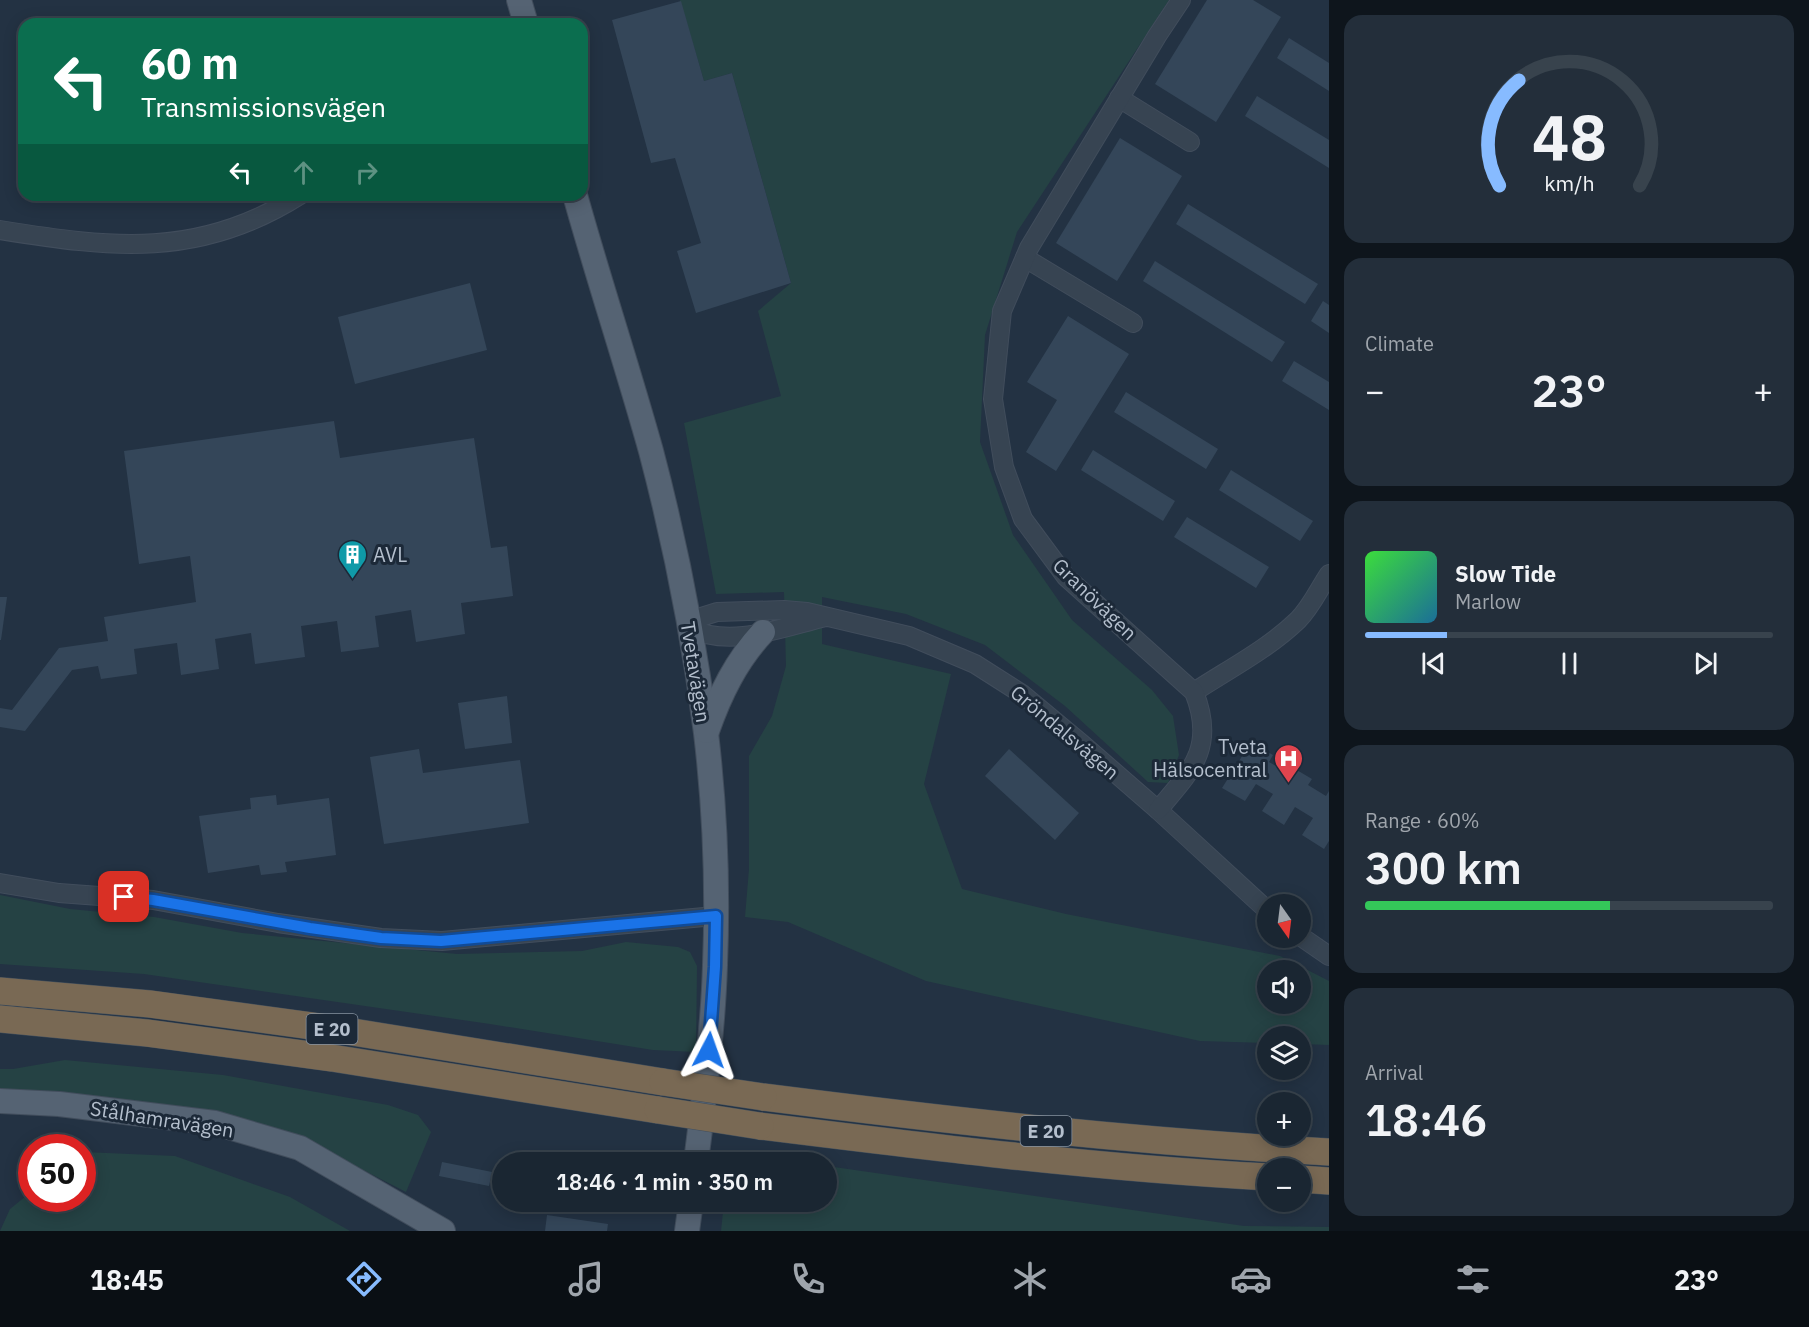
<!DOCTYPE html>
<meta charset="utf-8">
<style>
body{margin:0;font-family:"IBM Plex Sans",sans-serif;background:#232e3a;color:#f1f3f6;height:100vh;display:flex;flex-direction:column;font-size:22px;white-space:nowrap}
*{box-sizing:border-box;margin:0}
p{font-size:20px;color:#9fa5ac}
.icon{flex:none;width:33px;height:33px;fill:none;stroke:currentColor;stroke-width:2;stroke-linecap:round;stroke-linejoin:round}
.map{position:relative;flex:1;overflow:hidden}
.sheet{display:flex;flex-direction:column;gap:15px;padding:15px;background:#0e151c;width:480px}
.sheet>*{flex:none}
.hud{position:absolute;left:18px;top:18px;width:570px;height:183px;border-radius:18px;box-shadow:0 3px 15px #0003,0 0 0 2px #38434d;background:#0b6e4f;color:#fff;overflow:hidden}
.needle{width:39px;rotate:166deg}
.buttons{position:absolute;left:1257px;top:894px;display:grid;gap:12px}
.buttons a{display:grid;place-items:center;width:54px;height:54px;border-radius:50%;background:#1a2632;box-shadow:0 3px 15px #0003,0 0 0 2px #38434d;font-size:30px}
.speed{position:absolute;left:18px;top:1134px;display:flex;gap:12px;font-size:30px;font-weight:700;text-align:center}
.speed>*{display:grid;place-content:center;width:78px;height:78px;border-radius:50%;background:#1a2632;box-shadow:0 3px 15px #0003,0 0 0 2px #38434d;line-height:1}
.speed .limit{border:9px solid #d22;background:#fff;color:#111}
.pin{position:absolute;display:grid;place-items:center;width:51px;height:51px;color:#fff;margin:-26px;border-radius:12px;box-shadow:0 3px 9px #0006}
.me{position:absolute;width:66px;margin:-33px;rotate:4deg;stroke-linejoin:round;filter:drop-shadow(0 0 4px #0008)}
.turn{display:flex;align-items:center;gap:21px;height:126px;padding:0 24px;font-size:27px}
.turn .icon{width:78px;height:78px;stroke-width:2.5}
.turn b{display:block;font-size:42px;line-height:51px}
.lanes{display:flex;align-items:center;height:57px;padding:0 24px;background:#0003;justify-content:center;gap:30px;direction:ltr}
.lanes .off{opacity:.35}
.big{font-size:45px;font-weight:600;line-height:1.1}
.sheet .card{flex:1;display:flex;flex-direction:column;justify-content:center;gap:9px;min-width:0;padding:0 21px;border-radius:18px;background:#232e3a}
.sheet .dial{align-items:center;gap:0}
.dial svg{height:156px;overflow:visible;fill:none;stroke:#38434d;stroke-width:7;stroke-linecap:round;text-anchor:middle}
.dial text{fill:#f1f3f6;stroke:none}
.song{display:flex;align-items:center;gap:18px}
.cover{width:72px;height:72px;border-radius:9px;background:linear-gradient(135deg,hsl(120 70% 55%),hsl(200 70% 35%))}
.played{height:6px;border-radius:3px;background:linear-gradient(90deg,#87bbff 20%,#38434d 20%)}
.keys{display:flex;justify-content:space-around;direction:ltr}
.heat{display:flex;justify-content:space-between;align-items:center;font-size:33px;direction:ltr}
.charge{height:9px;border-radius:4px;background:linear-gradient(90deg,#34c759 60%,#38434d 0)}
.trip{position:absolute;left:492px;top:1152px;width:345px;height:60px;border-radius:30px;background:#1a2632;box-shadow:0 3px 15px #0003,0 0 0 2px #38434d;font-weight:600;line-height:60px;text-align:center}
.tab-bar{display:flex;height:96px;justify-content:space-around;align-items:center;background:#0a0f14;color:#9fa5ac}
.tab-bar .icon{width:42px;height:42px}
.tab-bar .active{color:#87bbff}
.tab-bar b{font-size:27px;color:#f1f3f6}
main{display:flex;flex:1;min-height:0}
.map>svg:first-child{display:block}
</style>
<main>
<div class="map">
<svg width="1329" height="1231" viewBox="0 0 1329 1231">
<rect width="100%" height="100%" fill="#233243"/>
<g fill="#254244" fill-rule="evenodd">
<path d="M680 0H1169L1017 232 985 335 980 442 1013 535 1072 620 1152 690 1173 716 1179 755 1168 783 1148 782 1065 706 985 645 906 614 822 597V644L951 674 924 784 962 889 1066 914 1280 956 1329 981V1045L1301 1044 1300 1036H1268L1267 1043 1200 1041 926 981 788 922 745 917 749 869V756L772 716 786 666 784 592 716 594 684 423 781 396 758 311 791 283 732 73 704 81ZM1268 970H1300V1004H1268Z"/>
<polygon points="0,895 70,909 154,917 242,933 457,954 582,951 626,942 678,947 690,952 697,966 696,1052 653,1050 490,1024 144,974 0,964"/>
<polygon points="65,1060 223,1075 388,1105 418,1115 431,1132 406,1192 301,1138 0,1090 0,1069 13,1069"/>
<polygon points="84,1152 175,1156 290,1197 350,1231 0,1231 10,1209 31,1192 32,1198 82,1198"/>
<polygon points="827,1166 1244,1226 1329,1227 1329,1231 721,1231 724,1202 826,1202"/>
</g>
<g fill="#344659">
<polygon points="1207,0 1253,0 1281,17 1216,122 1155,84"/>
<polygon points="681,1 704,81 732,73 791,283 696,313 677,251 701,243 675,158 651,163 612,20"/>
<polygon points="1289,38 1329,63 1329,91 1277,58"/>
<polygon points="1257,96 1329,140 1329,168 1245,116"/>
<polygon points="1120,138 1182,176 1117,281 1056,243"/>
<polygon points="1188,204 1318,284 1305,304 1176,224"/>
<polygon points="1155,261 1285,342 1272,362 1143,281"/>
<polygon points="470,283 487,350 355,384 338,317"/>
<polygon points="1323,301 1329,305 1329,333 1311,321"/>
<polygon points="1068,316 1129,354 1056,471 1026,452 1057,400 1027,382"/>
<polygon points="1294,361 1329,382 1329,410 1282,381"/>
<polygon points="1126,392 1218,449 1206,469 1114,412"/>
<polygon points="334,421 340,458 474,438 491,548 507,546 513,596 461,603 465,634 416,642 411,610 375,616 379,647 341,652 337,621 301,626 305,657 255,664 251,633 215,639 219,669 181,675 177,643 134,649 137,674 101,679 98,666 72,670 25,731 0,727 0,708 12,710 59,648 108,641 104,617 196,602 190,556 139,564 124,451"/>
<polygon points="1093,450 1175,501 1163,521 1081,470"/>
<polygon points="1231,470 1313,521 1300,541 1219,490"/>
<polygon points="1187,517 1269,567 1256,588 1174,537"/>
<polygon points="0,597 7,597 1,640 0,640"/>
<polygon points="507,696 512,743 465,749 458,703"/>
<polygon points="1251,742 1273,755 1269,762 1286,772 1290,766 1312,779 1308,785 1326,796 1329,791 1329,841 1324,849 1302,835 1313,818 1295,807 1284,825 1262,811 1273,794 1256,784 1245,801 1222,788"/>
<polygon points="419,749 423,773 520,760 529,823 384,844 370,757"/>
<polygon points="1009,749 1079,813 1055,840 985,776"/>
<polygon points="276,795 277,805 329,798 336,855 285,862 287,872 261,875 259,865 208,873 199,816 251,809 250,798"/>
<polygon points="442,1162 492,1172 489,1186 439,1176"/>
<polygon points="547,1215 608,1224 607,1231 545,1231"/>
</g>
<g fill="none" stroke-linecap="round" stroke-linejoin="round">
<defs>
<g id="minor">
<polyline points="1119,98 1190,142"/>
<path d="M0 230C112 248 199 259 300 195"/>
<polyline points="1025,258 1133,323"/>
<path d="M826 617C783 627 731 649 689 628L701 617 717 612 784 610 807 612 909 636 975 664 1022 694 1082 744 1158 810 1268 911"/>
<path d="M1194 692C1229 669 1268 649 1298 620 1311 607 1319 589 1329 574"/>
<path d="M1158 810C1192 770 1216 747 1194 692L1066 577 1023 519 1004 467 993 399 1002 311 1029 248 1157 36 1181 0"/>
<polyline points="0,883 59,893 153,900 278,923 381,938 442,941 715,916"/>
<polyline points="1300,936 1329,956"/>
</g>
<g id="major">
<polyline points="519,0 526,24"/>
<path d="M575 195C599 281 627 365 651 451 675 542 694 639 706 733 715 809 718 889 715 965 713 1031 704 1097 696 1162"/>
<path d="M707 731C720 694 736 661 763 632"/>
<polyline points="0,1101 59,1104 215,1123 300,1148 443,1231"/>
<polyline points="687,1231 691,1202"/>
</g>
<g id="highway">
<polyline points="0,991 150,1004 334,1029 663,1082"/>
<polyline points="0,1019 147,1033 332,1058 658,1110"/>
<path d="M763 1097C952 1121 1139 1142 1329 1152"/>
<path d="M760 1126C929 1147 1098 1168 1268 1177"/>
<polyline points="1300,1179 1329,1181"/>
</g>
</defs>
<use href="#minor" stroke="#414d5c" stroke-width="20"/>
<use href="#major" stroke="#414d5c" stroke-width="26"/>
<use href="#highway" stroke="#424f5d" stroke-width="28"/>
<use href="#minor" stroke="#374452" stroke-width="18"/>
<use href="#major" stroke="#556373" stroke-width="24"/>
<use href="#highway" stroke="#796954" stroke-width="27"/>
<defs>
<g id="highway-bridge">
<polyline points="663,1082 763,1097"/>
<polyline points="658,1110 760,1126"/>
</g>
</defs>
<use href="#highway-bridge" stroke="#424f5d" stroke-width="28" stroke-linecap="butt"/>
<use href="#highway-bridge" stroke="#796954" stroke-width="27"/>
</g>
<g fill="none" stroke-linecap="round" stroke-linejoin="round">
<defs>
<polyline id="route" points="124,897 153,900 310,928 381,938 441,941 716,916 715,967 709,1050"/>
</defs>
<use href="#route" stroke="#114b97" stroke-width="15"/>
<use href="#route" stroke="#1a73e8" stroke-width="10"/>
</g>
<defs>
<symbol id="building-pin" viewBox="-11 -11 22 30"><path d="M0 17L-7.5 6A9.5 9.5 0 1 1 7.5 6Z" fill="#0f9aa8" stroke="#1c2938"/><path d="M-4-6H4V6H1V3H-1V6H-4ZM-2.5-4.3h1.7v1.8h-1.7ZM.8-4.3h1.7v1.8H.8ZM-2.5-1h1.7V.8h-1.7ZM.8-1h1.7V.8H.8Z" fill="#fff"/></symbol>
<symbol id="hospital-pin" viewBox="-11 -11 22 30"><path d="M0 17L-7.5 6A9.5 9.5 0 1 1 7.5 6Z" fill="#e0444e" stroke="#1c2938"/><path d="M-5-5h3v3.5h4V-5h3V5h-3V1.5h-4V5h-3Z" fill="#fff"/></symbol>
</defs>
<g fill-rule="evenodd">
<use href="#building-pin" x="336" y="538" width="33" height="45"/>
<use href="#hospital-pin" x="1272" y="742" width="33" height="45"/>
</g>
<g text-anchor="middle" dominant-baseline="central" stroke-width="6" stroke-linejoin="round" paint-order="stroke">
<g fill="#1c2938" stroke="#8692a0" stroke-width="1.5">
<rect x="306.5" y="1014" width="51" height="30" rx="4.5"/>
<rect x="1020.5" y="1116" width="51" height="30" rx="4.5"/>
</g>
<g font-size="18" font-weight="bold" fill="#b4bfcd">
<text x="332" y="1029">E 20</text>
<text x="1046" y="1131">E 20</text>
</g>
<g font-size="20" fill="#b4bfcd" stroke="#1c2938" text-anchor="start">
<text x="373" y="554">AVL</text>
<text x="1267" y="746" text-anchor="end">Tveta<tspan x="1267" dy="23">Hälsocentral</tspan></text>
</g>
<g font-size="20" fill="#b4bfcd" stroke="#1c2938">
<text transform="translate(1095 599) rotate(44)">Granövägen</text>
<text transform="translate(696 672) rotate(81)">Tvetavägen</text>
<text transform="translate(1065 732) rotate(40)">Gröndalsvägen</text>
<text transform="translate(162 1119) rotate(9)">Stålhamravägen</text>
</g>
</g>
</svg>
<div class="buttons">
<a><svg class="needle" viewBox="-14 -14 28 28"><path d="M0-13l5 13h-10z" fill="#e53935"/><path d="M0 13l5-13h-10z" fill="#9fa5ac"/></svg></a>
<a><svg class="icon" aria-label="sound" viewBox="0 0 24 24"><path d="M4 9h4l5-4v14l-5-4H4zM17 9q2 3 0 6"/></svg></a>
<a><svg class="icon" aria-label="layers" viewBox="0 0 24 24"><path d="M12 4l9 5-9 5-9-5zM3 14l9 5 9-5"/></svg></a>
<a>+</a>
<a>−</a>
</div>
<div class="speed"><div class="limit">50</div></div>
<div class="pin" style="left:124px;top:897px;background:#d93025"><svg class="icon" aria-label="arrive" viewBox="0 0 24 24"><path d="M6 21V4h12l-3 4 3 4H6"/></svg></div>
<svg class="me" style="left:709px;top:1050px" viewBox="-20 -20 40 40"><path d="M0-17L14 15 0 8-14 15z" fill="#1a73e8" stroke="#fff" stroke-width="4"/></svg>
<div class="trip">18:46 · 1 min · 350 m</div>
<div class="hud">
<div class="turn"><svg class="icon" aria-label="left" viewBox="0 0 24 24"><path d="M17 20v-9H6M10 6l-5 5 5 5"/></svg><div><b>60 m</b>Transmissionsvägen</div></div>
<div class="lanes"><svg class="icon" aria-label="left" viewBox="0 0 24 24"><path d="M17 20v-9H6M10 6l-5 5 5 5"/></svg><svg class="icon off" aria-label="ahead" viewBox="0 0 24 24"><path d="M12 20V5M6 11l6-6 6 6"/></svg><svg class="icon off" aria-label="right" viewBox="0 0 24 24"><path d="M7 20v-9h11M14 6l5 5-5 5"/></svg></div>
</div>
</div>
<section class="sheet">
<div class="card dial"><svg viewBox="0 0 100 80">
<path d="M14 69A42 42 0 1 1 86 69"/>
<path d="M14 69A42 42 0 0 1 24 15" stroke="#87bbff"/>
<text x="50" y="56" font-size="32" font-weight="700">48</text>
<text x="50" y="72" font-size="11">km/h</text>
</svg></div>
<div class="card"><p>Climate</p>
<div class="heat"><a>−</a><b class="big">23°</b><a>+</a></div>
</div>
<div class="card">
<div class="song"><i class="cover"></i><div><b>Slow Tide</b><p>Marlow</p></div></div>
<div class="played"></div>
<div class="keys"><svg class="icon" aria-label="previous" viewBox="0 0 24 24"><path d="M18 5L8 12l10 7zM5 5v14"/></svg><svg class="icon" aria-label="pause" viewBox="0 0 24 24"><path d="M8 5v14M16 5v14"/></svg><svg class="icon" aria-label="next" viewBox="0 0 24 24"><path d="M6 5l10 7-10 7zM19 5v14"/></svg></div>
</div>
<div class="card"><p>Range · 60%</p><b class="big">300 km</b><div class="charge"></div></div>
<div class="card"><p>Arrival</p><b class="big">18:46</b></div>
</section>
</main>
<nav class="tab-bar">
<b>18:45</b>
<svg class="icon active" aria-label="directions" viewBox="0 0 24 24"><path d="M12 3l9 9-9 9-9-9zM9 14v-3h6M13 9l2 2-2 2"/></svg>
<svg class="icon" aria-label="music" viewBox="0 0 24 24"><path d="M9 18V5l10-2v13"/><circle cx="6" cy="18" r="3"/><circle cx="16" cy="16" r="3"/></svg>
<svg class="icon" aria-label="phone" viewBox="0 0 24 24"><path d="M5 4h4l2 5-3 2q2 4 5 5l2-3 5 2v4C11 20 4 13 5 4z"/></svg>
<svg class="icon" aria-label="climate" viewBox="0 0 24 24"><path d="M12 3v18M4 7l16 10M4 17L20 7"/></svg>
<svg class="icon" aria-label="car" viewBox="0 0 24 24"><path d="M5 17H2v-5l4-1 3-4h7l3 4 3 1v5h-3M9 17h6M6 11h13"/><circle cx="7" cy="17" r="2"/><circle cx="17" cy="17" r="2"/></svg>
<svg class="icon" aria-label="filters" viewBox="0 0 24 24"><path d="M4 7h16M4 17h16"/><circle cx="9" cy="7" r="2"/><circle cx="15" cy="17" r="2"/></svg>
<b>23°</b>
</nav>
